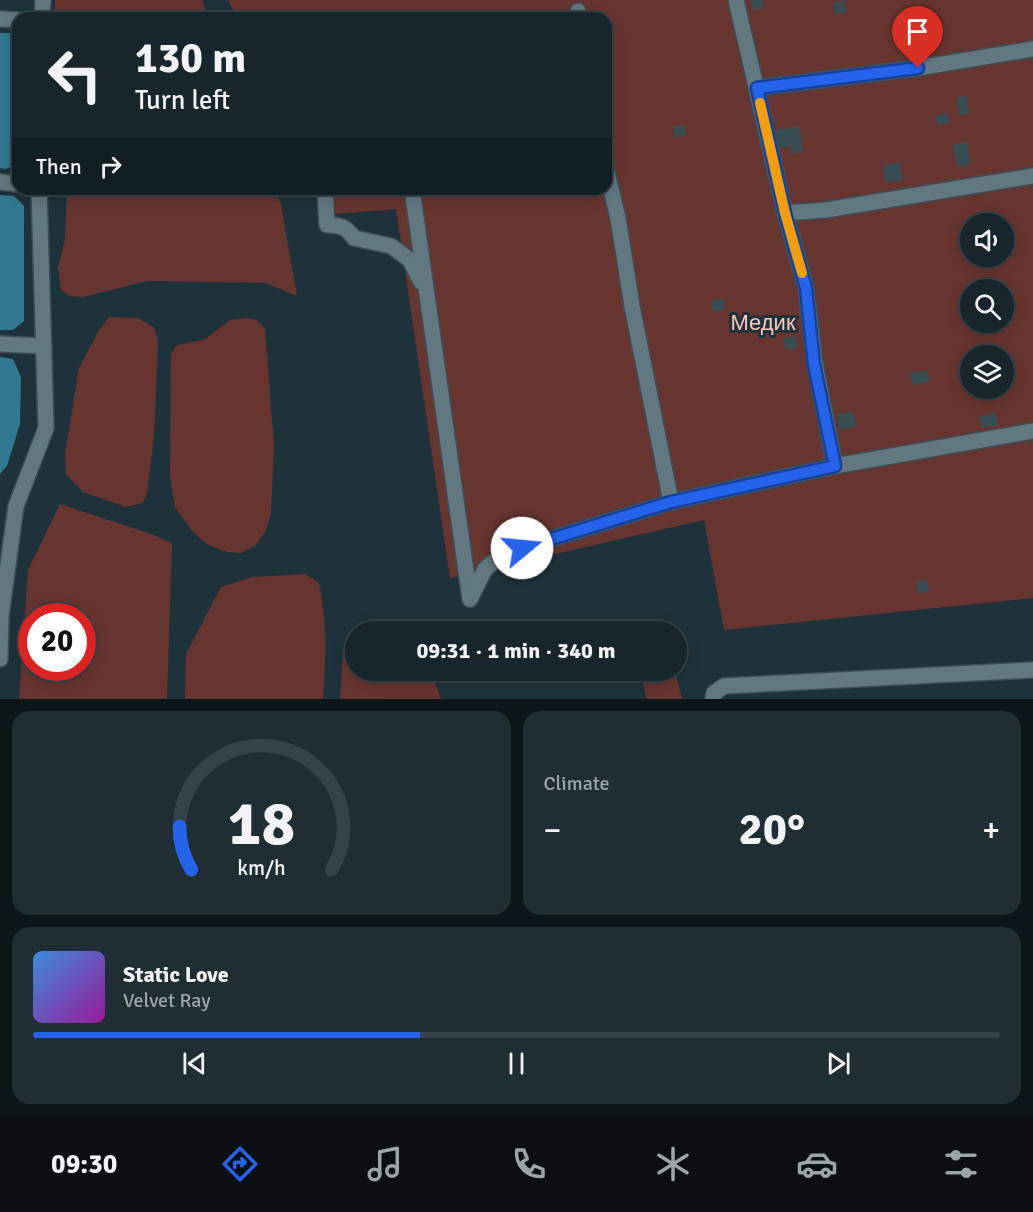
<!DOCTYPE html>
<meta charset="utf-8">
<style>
body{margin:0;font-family:Signika,sans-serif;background:#1f2e34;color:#f1f3f6;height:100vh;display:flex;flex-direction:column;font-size:22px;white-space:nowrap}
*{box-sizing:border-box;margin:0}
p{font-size:20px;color:#9ea5a9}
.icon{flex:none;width:33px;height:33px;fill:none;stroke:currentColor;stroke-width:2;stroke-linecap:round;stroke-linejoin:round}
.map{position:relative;height:699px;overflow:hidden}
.sheet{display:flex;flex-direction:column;gap:12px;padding:12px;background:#0c1518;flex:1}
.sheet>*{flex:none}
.banner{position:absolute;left:12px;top:12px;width:600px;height:183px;border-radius:18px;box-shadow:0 3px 15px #0003,0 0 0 2px #354348;background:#16262c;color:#f1f3f6;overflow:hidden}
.fabs{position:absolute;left:960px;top:213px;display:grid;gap:12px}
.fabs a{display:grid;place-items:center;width:54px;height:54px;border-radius:50%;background:#16262c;box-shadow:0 3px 15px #0003,0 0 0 2px #354348;font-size:30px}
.speed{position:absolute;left:18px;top:603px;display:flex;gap:12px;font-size:30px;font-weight:700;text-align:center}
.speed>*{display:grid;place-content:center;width:78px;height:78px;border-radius:50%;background:#16262c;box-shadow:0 3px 15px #0003,0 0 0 2px #354348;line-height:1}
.speed .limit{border:9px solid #d22;background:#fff;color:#111}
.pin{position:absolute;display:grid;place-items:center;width:51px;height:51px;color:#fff;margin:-62px -26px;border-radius:50% 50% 50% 0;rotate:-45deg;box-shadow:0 0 6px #0007}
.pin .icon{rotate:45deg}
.me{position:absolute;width:66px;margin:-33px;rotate:73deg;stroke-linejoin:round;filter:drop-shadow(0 0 4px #0008)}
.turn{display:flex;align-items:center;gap:21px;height:126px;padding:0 24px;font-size:27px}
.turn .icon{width:78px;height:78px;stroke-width:2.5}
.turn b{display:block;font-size:42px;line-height:51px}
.then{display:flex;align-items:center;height:57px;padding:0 24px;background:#0003;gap:12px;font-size:22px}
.big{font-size:45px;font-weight:700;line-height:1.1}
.sheet .tile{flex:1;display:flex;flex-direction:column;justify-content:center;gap:9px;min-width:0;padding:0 21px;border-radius:18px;background:#1f2e34}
.sheet .dial{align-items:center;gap:0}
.dial svg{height:156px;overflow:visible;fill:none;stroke:#354348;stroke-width:7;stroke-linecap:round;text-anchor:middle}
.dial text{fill:#f1f3f6;stroke:none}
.song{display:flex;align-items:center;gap:18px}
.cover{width:72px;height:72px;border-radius:9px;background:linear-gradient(135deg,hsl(210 70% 55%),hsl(300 70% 35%))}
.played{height:6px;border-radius:3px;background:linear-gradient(90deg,#2563eb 40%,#354348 40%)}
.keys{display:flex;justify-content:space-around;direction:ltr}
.heat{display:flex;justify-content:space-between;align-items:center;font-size:33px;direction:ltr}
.sheet .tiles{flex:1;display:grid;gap:12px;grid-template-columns:1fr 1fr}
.tile:last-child{grid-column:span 2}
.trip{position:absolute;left:345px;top:621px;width:342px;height:60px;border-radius:30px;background:#16262c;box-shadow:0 3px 15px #0003,0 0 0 2px #354348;font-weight:700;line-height:60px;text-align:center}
.tab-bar{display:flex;height:96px;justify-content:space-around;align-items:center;background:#090f12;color:#9ea5a9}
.tab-bar .icon{width:42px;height:42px}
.tab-bar .selected{color:#2563eb}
.tab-bar b{font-size:27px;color:#f1f3f6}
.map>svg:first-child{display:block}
</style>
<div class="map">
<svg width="1033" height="699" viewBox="0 0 1033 699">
<rect width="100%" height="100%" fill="#1d323a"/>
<g fill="#67352f" fill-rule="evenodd">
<polygon points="55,0 202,0 208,18 54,18"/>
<path d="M228 0H1033V598L724 630 704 520 450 578 396 209 336 214 323 189H606V18H237ZM970 224H1004V256H970ZM970 290H1004V322H970ZM970 356H1004V388H970Z"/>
<polygon points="67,189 275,189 281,204 297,296 266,283 147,281 83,297 70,296 61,290 58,268 65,239"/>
<polygon points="109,317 139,318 154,328 158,341 154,437 147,493 143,503 126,507 83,492 66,474 65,454 79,368 98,332"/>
<polygon points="246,318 257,320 265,329 274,446 271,514 265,532 255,546 241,553 227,552 208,545 192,531 175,507 170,476 171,354 177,345 204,340 230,320"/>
<path d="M60 504 154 535 172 543 167 699H19L28 570ZM82 616V668H32V616Z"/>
<path d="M305 574 319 583C327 621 326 660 323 699H185L186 654 221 587 252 577Z"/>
<polygon points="351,636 355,636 356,670 431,671 441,699 340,699 343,652"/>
<polygon points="639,671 675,671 682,699 647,699"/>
</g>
<g fill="#307990">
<polygon points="0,33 9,33 18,39 18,163 6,169 0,168"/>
<polygon points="0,195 14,196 24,206 24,321 13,330 0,330"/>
<polygon points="0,357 13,359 21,377 20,424 7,466 0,474"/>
</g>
<g fill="#374d54">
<polygon points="751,0 763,0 764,8 753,10"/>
<polygon points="844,1 846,12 835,14 833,3"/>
<polygon points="966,96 969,114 959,115 957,97"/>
<polygon points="948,113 949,123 937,125 936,115"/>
<polygon points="684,125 686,135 675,138 673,127"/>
<polygon points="799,126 803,152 791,154 790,148 797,145 776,149 773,131"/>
<polygon points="967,142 970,165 958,167 952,145"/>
<polygon points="900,162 903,180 886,183 882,166"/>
<polygon points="723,298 725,309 713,312 711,301"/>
<polygon points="795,336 798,347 786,350 783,339"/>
<polygon points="927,370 930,381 913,385 910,374"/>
<polygon points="853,412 856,427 840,430 837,414"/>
<polygon points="995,413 998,425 982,428 979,417"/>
<polygon points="927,580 929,592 918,593 916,581"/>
</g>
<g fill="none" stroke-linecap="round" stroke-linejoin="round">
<defs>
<g id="minor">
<polyline points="736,0 785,213 806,288 815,364 835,466"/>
<polyline points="578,11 578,18"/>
<polyline points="42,18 43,0"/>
<polyline points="0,19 18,20"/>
<polyline points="757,88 918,68 1033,49"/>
<polyline points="606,168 618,218 632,306 671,502"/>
<polyline points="0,182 18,184"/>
<path d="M325 189 327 225C341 225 346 227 354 238L391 246 410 260 421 282"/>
<polyline points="412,189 470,599"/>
<polyline points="785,213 826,210 1033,176"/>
<polyline points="0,344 44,346"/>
<polyline points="470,599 485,569 503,554 671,502 835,466 1033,431"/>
<polyline points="0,659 1,616 16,506 46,428 39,189"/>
<polyline points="713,699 714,693 724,686 1033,670"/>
</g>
</defs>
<use href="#minor" stroke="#3c4f55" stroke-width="18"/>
<use href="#minor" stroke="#617880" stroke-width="15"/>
</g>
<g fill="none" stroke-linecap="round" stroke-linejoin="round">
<defs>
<polyline id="route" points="522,548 671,502 835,466 814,364 806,288 785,213 757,88 918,68"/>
</defs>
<use href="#route" stroke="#184099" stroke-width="15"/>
<use href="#route" stroke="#2563eb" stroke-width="10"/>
<polyline stroke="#f59e0b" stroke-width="10" points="760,103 785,213 802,273"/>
</g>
<g text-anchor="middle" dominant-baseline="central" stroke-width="6" stroke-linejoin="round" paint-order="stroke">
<g font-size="22" fill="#ffc7be" stroke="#1d323a">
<text x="763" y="322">Медик</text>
</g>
</g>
</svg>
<div class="fabs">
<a><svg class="icon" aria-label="sound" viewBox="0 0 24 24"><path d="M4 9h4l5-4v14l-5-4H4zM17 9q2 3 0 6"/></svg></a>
<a><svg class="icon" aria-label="search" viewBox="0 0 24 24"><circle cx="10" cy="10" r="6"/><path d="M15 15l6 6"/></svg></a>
<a><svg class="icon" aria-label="layers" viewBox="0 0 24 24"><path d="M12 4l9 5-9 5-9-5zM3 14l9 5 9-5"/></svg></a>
</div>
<div class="speed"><div class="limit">20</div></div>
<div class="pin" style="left:918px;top:68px;background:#d93025"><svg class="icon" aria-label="arrive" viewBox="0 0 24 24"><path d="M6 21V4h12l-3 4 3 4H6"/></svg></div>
<svg class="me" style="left:522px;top:548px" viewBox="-20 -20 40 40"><circle r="19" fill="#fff"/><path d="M0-13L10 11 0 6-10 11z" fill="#2563eb"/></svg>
<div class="trip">09:31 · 1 min · 340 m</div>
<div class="banner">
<div class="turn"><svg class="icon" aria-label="left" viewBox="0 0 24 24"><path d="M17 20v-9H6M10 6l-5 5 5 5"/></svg><div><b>130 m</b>Turn left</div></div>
<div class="then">Then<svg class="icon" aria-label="right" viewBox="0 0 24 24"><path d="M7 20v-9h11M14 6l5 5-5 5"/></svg></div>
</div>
</div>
<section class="sheet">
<div class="tiles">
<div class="tile dial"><svg viewBox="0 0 100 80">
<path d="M14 69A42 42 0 1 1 86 69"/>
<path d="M14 69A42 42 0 0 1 8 47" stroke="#2563eb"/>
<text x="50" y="56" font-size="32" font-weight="700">18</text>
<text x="50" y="72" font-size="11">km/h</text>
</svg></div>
<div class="tile"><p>Climate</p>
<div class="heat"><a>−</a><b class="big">20°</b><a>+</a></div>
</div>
<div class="tile">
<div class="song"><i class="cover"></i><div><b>Static Love</b><p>Velvet Ray</p></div></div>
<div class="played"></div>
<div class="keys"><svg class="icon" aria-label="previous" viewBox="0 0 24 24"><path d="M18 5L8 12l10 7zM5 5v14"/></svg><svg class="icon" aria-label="pause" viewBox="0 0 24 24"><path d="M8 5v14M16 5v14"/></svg><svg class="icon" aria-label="next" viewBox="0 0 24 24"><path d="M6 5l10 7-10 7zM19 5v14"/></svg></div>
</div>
</div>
</section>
<nav class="tab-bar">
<b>09:30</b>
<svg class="icon selected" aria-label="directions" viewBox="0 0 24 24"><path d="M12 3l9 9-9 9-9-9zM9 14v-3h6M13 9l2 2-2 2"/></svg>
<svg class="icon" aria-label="music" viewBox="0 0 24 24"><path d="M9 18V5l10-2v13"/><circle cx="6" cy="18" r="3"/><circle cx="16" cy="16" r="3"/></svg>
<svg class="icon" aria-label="phone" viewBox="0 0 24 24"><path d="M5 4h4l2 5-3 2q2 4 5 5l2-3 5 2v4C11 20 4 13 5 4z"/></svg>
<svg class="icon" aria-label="climate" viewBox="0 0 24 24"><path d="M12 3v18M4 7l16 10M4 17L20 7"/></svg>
<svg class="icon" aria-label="car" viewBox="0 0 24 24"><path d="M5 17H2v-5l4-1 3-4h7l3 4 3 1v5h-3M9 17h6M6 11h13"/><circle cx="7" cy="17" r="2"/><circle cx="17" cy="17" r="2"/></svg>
<svg class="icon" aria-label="filters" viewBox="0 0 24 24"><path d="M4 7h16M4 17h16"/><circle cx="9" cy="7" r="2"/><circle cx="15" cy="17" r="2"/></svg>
</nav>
